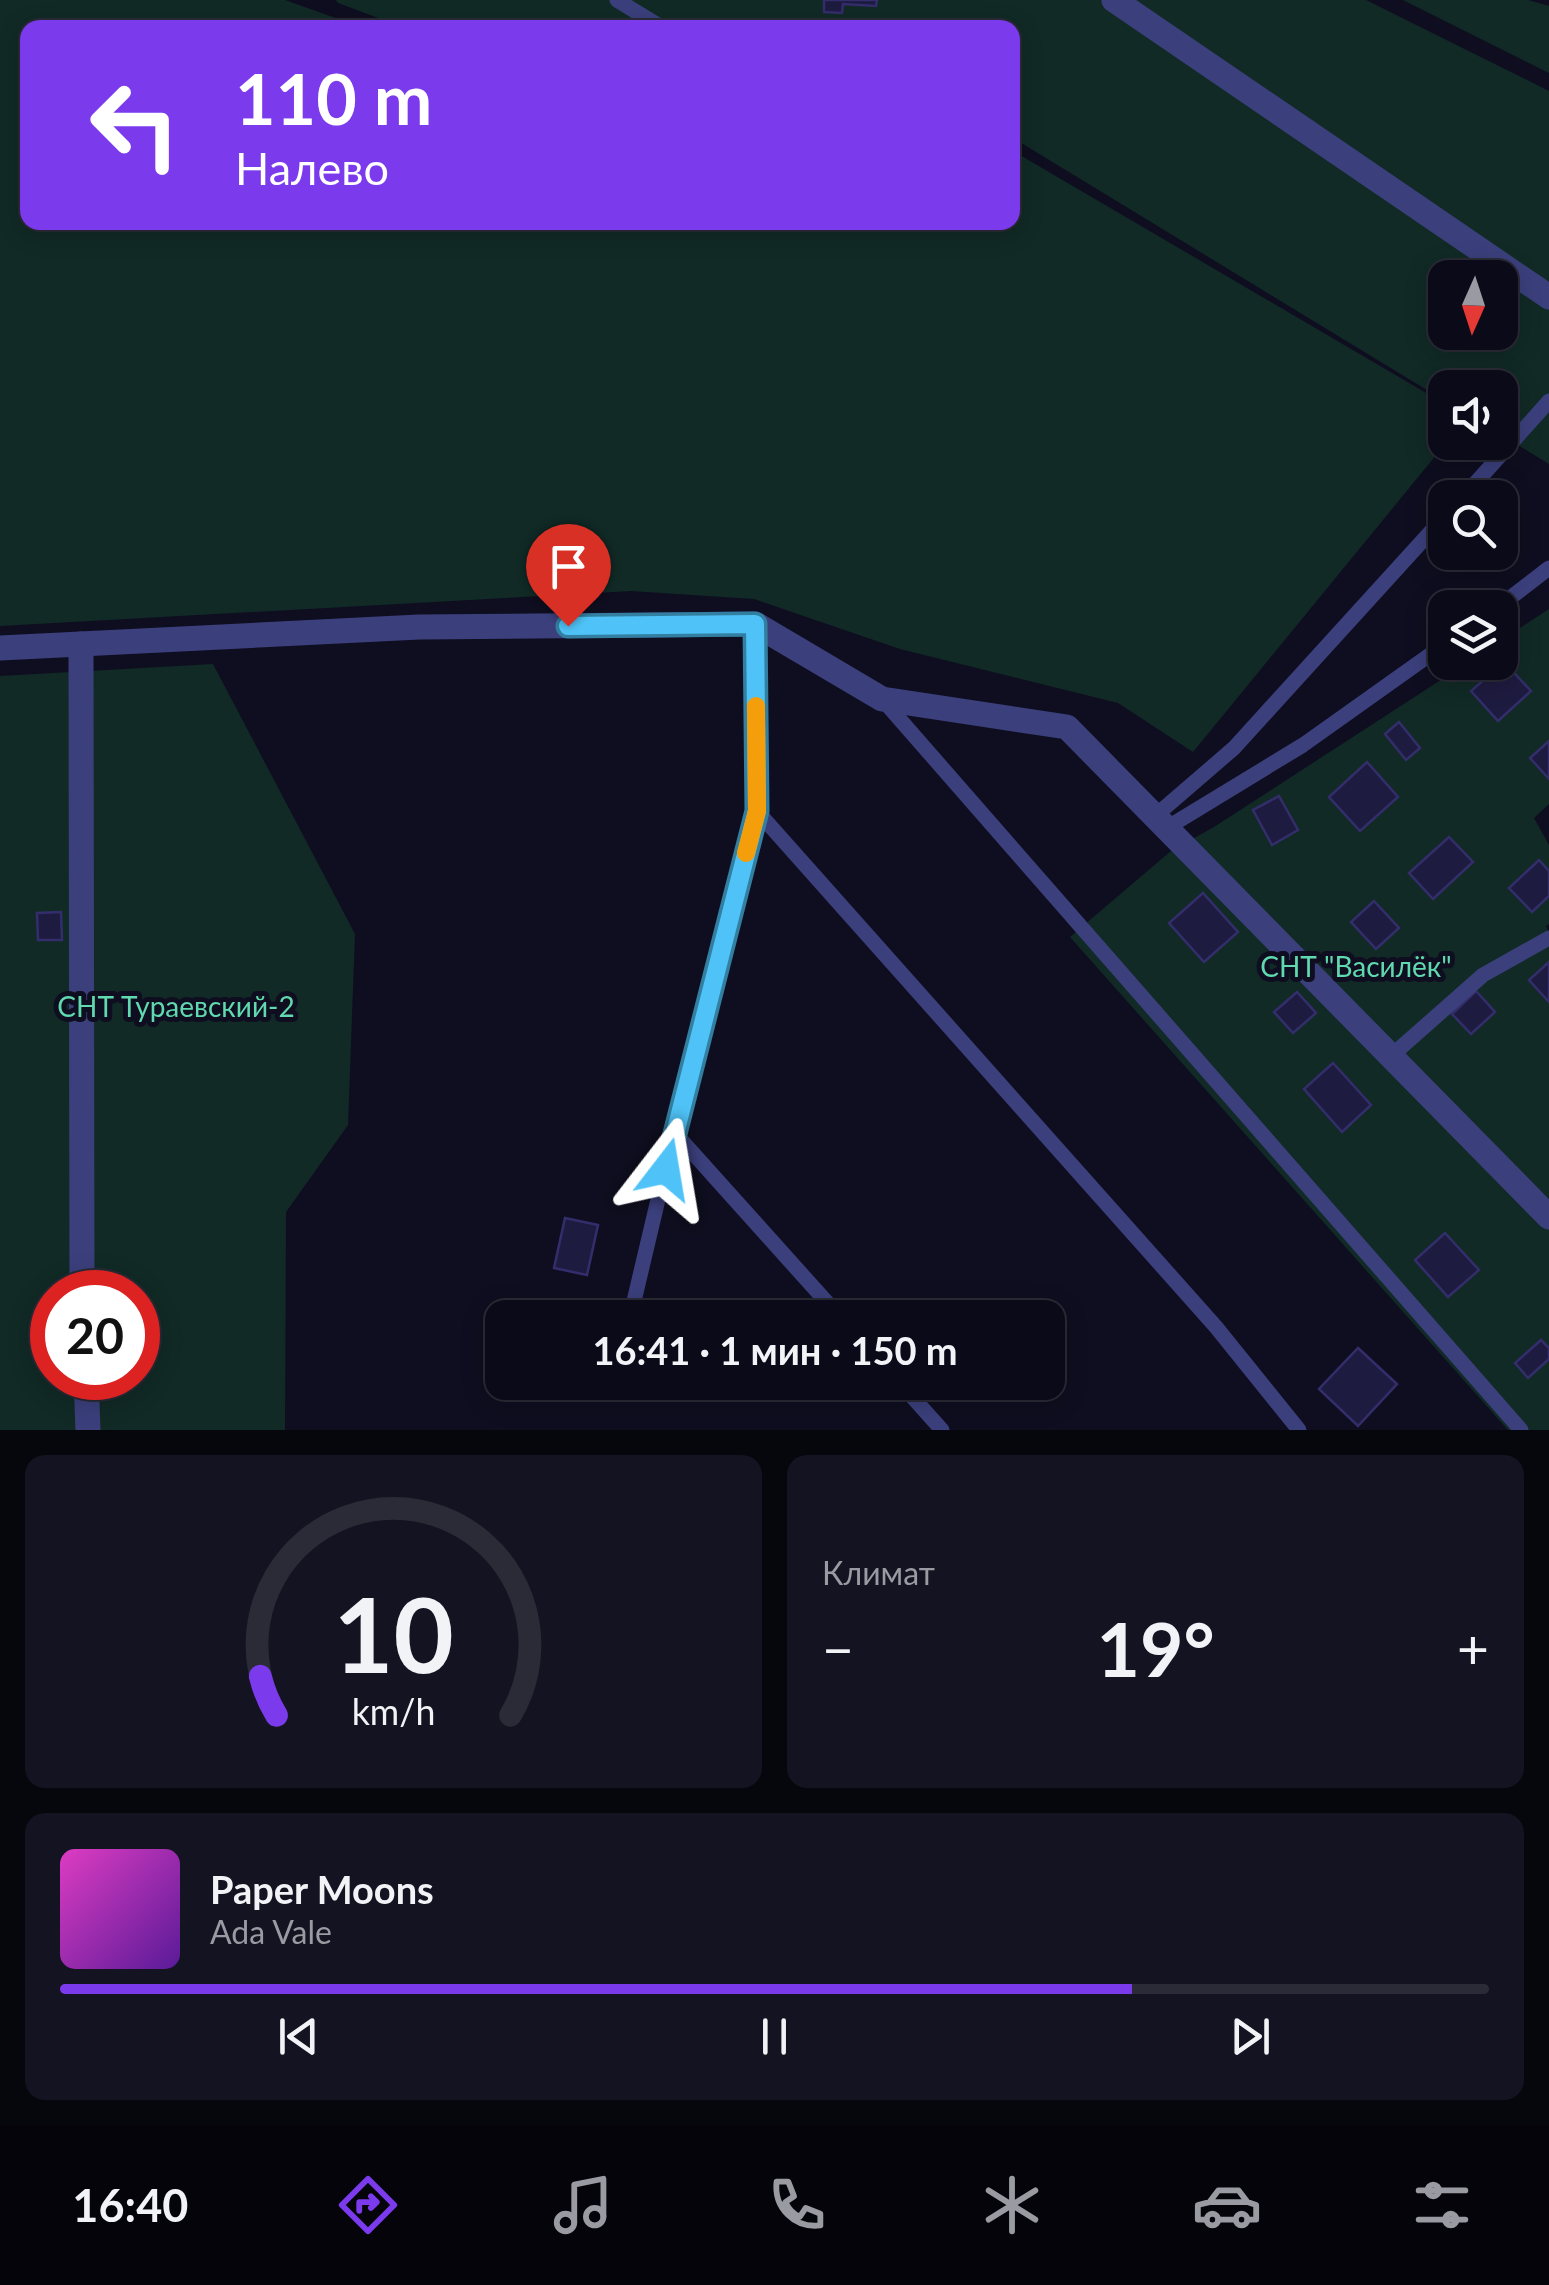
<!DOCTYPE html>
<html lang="ru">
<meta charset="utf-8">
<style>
body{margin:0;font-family:Lato,sans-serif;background:#141321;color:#f1f3f6;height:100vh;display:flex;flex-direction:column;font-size:38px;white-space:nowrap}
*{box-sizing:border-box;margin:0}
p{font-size:32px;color:#9a9aa2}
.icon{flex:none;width:55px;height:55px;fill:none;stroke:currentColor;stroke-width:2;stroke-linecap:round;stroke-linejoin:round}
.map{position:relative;height:1430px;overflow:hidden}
.sheet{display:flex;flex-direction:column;gap:25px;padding:25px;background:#06060d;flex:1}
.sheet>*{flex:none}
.hud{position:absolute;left:20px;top:20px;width:1000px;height:210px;border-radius:20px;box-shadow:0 5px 25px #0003,0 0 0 2px #2b2b37;background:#7c3aed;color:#fff;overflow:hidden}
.needle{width:65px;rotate:183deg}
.fabs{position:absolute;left:1428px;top:260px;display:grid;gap:20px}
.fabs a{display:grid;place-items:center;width:90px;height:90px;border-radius:20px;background:#0b0a18;box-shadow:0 5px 25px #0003,0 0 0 2px #2b2b37;font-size:50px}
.speed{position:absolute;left:30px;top:1270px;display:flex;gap:20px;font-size:50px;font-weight:700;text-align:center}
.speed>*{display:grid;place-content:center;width:130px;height:130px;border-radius:50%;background:#0b0a18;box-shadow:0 5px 25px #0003,0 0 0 2px #2b2b37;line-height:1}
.speed .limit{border:15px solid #d22;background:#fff;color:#111}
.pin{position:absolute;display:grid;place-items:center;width:85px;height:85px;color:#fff;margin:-102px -42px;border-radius:50% 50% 50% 0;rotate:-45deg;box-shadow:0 0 10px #0007}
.pin .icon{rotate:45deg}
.me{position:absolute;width:110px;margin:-55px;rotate:14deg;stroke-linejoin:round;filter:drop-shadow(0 0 8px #0008)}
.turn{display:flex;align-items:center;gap:35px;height:210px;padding:0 50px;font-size:45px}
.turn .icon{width:130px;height:130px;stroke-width:2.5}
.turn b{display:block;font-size:70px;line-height:85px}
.big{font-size:75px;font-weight:700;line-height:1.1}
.sheet .widget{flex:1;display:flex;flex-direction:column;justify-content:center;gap:15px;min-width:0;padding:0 35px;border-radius:20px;background:#141321}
.sheet .dial{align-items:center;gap:0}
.dial svg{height:260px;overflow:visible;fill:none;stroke:#2b2b37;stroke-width:7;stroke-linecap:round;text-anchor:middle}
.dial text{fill:#f1f3f6;stroke:none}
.song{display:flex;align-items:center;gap:30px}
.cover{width:120px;height:120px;border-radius:15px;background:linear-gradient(135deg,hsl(310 70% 55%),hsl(270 70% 35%))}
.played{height:10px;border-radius:5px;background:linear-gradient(90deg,#7c3aed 75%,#2b2b37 75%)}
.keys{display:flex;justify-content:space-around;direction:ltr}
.heat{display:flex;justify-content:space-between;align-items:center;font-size:55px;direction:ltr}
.sheet .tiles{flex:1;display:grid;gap:25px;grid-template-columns:1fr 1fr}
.widget:last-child{grid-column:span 2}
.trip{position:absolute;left:485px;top:1300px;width:580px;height:100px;border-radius:20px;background:#0b0a18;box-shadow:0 5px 25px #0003,0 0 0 2px #2b2b37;font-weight:700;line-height:100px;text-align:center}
.dock{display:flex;height:160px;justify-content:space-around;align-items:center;background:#04040a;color:#9a9aa2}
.dock .icon{width:70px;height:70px}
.dock .on{color:#7c3aed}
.dock b{font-size:45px;color:#f1f3f6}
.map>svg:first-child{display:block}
</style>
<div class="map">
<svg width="1549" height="1430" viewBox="0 0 1549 1430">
<rect width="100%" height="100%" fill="#0f0e20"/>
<g fill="#112a26" fill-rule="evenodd">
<polygon points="0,0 285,0 361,27 28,28 28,222 1012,222 1013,151 1445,404 1446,443 1193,752 1118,703 900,649 754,599 631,591 0,626"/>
<path d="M336 0H1366L1549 91V464L1500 434V388H1445V401L1013 138 1012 28H405L338 3ZM1445 278H1500V332H1445Z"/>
<polygon points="1403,0 1528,0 1549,6 1549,73"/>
<polygon points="1549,609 1549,804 1534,818 1549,845 1549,924 1546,926 1549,933 1549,1430 1508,1430 1070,937 1171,851 1214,827 1467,663 1500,662 1500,641"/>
<path d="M213 664 355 934 348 1125 286 1212 285 1430H0V676ZM52 1292H138V1378H52Z"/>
</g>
<g fill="#1e1b40" stroke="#332e6b" stroke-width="2.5">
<polygon points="824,0 877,0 876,6 843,4 842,13 824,12"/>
<polygon points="1504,662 1531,691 1498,721 1471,691"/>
<polygon points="1399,722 1420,748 1406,760 1385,734"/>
<polygon points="1549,741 1549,779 1530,758"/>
<polygon points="1367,762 1398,797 1360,831 1329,797"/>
<polygon points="1279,796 1298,830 1272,845 1253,810"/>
<polygon points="1449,837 1473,862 1433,899 1409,873"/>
<polygon points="1539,860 1549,871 1549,896 1532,912 1509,888"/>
<polygon points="1203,893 1238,932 1204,962 1169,923"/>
<polygon points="1374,901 1399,928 1376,949 1351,922"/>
<polygon points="61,912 62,940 38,940 37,913"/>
<polygon points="1549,962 1549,1002 1529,980"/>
<polygon points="1476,991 1495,1012 1471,1034 1452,1014"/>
<polygon points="1297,992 1316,1013 1293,1033 1274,1012"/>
<polygon points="1333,1063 1371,1105 1342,1132 1304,1089"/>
<polygon points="565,1218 598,1225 587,1275 554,1268"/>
<polygon points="1445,1233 1479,1270 1448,1297 1415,1260"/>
<polygon points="1541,1340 1549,1348 1549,1359 1528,1378 1515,1363"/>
<polygon points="1358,1348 1397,1384 1358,1426 1319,1389"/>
</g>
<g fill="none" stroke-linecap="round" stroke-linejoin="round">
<g stroke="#3b407d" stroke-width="15">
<polyline points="617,0 661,27"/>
<polyline points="1462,498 1549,401"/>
<polyline points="1497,608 1549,568"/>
<polyline points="755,624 757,811 674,1132 841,1318"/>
<polyline points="882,699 1521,1430"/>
<polyline points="757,811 1216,1327 1299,1430"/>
<polyline points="1154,817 1234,748 1445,516"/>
<polyline points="1165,829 1303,745 1445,644"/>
<polyline points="1390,1057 1483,975 1549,938"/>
<polyline points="630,1318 674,1132"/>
<polyline points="899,1382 942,1430"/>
</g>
<g stroke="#3b407d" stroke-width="25">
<polyline points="1114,0 1549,297"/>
<polyline points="81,644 82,1292"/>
<polyline points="0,648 419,627 755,624 882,699 1067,727 1549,1217"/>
<polyline points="86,1378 88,1430"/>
</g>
</g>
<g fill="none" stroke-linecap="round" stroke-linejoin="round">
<defs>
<polyline id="route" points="568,626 755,624 757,811 666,1169"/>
</defs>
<use href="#route" stroke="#337fa1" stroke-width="25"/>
<use href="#route" stroke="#4fc3f7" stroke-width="18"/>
<polyline stroke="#f59e0b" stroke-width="18" points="746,853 757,811 756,706"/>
</g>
<g text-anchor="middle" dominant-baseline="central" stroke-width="10" stroke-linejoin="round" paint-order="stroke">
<g font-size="28" fill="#5fd9ad" stroke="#0f0e20">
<text x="1356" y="966">СНТ "Василёк"</text>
<text x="176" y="1006">СНТ Тураевский-2</text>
</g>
</g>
</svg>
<div class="fabs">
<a><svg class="needle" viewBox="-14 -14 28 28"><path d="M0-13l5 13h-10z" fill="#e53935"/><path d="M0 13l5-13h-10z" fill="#9a9aa2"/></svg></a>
<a><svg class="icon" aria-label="sound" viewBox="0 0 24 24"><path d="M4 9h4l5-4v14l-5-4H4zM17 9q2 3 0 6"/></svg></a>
<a><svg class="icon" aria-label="search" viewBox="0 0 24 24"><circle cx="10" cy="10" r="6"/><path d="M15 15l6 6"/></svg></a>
<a><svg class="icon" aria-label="layers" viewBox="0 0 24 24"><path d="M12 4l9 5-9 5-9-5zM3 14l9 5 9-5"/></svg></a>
</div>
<div class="speed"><div class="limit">20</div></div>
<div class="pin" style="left:568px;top:626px;background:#d93025"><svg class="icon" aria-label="arrive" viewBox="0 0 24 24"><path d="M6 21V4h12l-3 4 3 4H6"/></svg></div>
<svg class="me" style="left:666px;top:1169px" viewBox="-20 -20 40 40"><path d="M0-17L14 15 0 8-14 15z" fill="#4fc3f7" stroke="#fff" stroke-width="4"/></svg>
<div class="trip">16:41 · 1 мин · 150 m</div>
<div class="hud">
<div class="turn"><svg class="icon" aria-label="left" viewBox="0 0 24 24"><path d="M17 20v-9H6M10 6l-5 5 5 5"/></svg><div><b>110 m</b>Налево</div></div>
</div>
</div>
<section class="sheet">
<div class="tiles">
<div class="widget dial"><svg viewBox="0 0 100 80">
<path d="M14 69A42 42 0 1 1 86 69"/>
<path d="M14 69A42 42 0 0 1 9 57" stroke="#7c3aed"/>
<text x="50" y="56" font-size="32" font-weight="700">10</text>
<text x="50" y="72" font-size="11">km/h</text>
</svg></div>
<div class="widget"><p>Климат</p>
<div class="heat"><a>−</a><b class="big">19°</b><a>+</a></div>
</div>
<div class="widget">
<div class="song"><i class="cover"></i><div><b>Paper Moons</b><p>Ada Vale</p></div></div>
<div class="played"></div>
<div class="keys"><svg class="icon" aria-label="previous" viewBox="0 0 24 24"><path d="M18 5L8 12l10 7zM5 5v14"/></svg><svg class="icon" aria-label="pause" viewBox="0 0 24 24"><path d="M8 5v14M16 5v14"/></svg><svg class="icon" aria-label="next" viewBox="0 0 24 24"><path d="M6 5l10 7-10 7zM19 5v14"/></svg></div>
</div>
</div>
</section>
<nav class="dock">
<b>16:40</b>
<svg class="icon on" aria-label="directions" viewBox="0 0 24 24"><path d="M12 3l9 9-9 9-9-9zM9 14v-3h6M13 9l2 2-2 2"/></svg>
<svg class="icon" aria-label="music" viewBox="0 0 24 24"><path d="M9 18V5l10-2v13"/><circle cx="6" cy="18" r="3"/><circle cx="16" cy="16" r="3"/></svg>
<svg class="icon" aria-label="phone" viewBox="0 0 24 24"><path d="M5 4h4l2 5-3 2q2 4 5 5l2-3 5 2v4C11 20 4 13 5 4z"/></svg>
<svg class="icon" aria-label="climate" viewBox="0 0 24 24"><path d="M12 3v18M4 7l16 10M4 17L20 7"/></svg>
<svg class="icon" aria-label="car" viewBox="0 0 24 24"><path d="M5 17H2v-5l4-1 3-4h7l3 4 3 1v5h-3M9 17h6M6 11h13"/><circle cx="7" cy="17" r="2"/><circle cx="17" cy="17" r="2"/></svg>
<svg class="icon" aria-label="filters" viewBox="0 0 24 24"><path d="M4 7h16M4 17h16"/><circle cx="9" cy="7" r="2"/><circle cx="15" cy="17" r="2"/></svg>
</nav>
